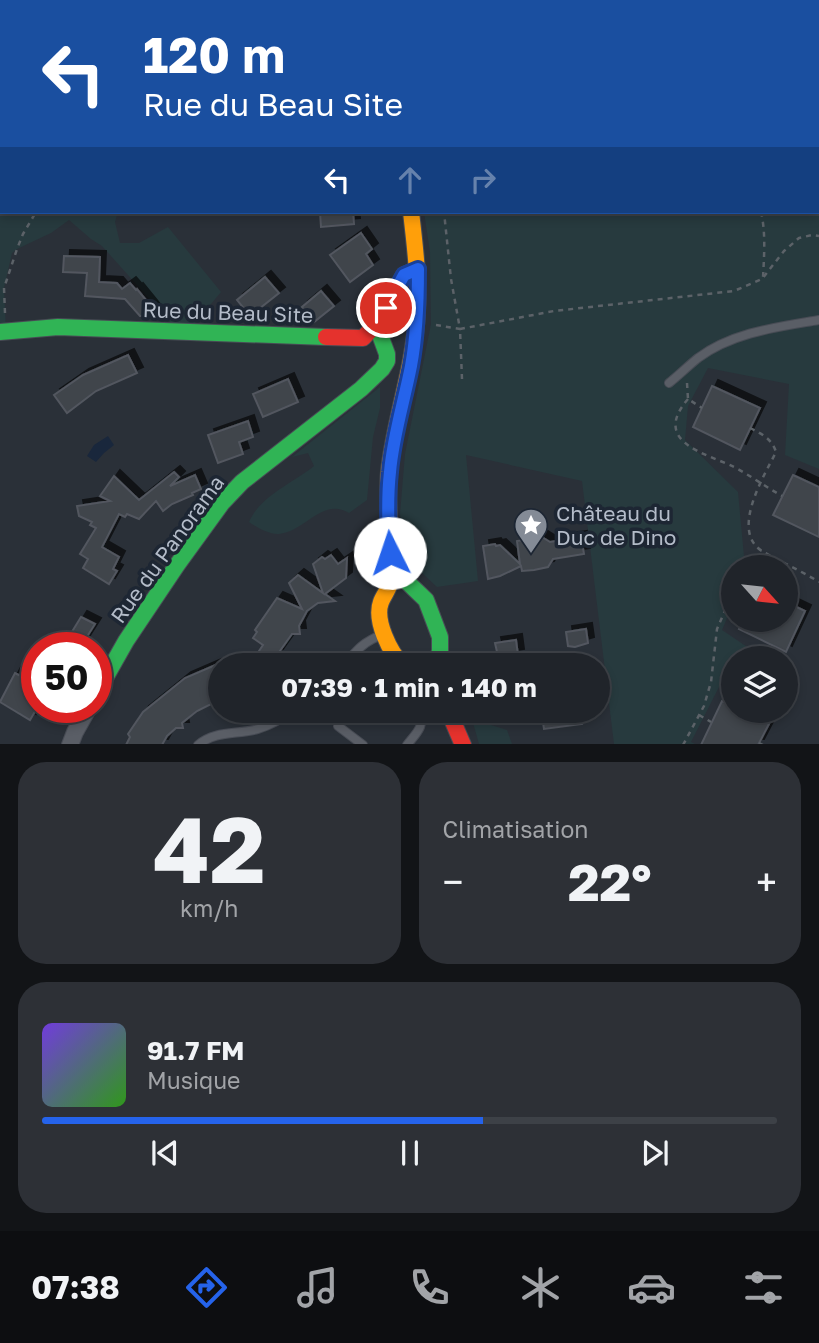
<!DOCTYPE html>
<html lang="fr">
<meta charset="utf-8">
<style>
body{margin:0;font-family:"Golos Text",sans-serif;background:#2d3036;color:#f1f3f6;height:100vh;display:flex;flex-direction:column;font-size:26px;white-space:nowrap}
*{box-sizing:border-box;margin:0}
p{font-size:23px;color:#a2a4a8}
.icon{flex:none;width:38px;height:38px;fill:none;stroke:currentColor;stroke-width:2;stroke-linecap:round;stroke-linejoin:round}
.map{position:relative;height:744px;overflow:hidden}
.details{display:flex;flex-direction:column;gap:18px;padding:18px;background:#121417;flex:1}
.details>*{flex:none}
.guide{position:absolute;left:0px;top:0px;width:819px;height:214px;box-shadow:0 4px 10px #0003,0 0 0 2px #3d4147;background:#1a4fa0;color:#fff;overflow:hidden}
.needle{width:46px;rotate:117deg}
.tools{position:absolute;left:721px;top:555px;display:grid;gap:14px}
.tools a{display:grid;place-items:center;width:77px;height:77px;border-radius:50%;background:#20242a;box-shadow:0 4px 10px #0003,0 0 0 2px #3d4147;font-size:35px}
.speed{position:absolute;left:21px;top:632px;display:flex;gap:14px;font-size:35px;font-weight:700;text-align:center}
.speed>*{display:grid;place-content:center;width:91px;height:91px;border-radius:50%;background:#20242a;box-shadow:0 4px 10px #0003,0 0 0 2px #3d4147;line-height:1}
.speed .limit{border:10px solid #d22;background:#fff;color:#111}
.pin{position:absolute;display:grid;place-items:center;width:60px;height:60px;color:#fff;margin:-30px;border:4px solid #fff;border-radius:50%;box-shadow:0 2px 7px #0007}
.me{position:absolute;width:77px;margin:-38px;rotate:356deg;stroke-linejoin:round;filter:drop-shadow(0 0 5px #0008)}
.turn{display:flex;align-items:center;gap:24px;height:147px;padding:0 28px;font-size:32px}
.turn .icon{width:91px;height:91px;stroke-width:2.5}
.turn b{display:block;font-size:49px;line-height:60px}
.lanes{display:flex;align-items:center;height:66px;padding:0 28px;background:#0003;justify-content:center;gap:35px;direction:ltr}
.lanes .off{opacity:.35}
.big{font-size:52px;font-weight:700;line-height:1.1}
.details .widget{flex:1;display:flex;flex-direction:column;justify-content:center;gap:10px;min-width:0;padding:0 24px;border-radius:28px;background:#2d3036}
.details .dial{align-items:center;gap:0}
.dial b{font-size:91px;line-height:1}
.song{display:flex;align-items:center;gap:21px}
.cover{width:84px;height:84px;border-radius:10px;background:linear-gradient(135deg,hsl(260 70% 55%),hsl(110 70% 35%))}
.played{height:7px;border-radius:4px;background:linear-gradient(90deg,#2563eb 60%,#3d4147 60%)}
.keys{display:flex;justify-content:space-around;direction:ltr}
.heat{display:flex;justify-content:space-between;align-items:center;font-size:38px;direction:ltr}
.details .tiles{flex:1;display:grid;gap:18px;grid-template-columns:1fr 1fr}
.widget:last-child{grid-column:span 2}
.trip{position:absolute;left:208px;top:653px;width:402px;height:70px;border-radius:35px;background:#20242a;box-shadow:0 4px 10px #0003,0 0 0 2px #3d4147;font-weight:700;line-height:70px;text-align:center}
.tabs{display:flex;height:112px;justify-content:space-around;align-items:center;background:#0d0e11;color:#a2a4a8}
.tabs .icon{width:49px;height:49px}
.tabs .selected{color:#2563eb}
.tabs b{font-size:32px;color:#f1f3f6}
.map>svg:first-child{display:block}
</style>
<div class="map">
<svg width="819" height="745" viewBox="0 0 819 745">
<defs>
<filter id="shadow"><feDropShadow dx="6" dy="-6" stdDeviation="0" flood-color="#0009"/></filter>
</defs>
<rect width="100%" height="100%" fill="#2a3038"/>
<g fill="#273a3e">
<polygon points="110,0 233,0 231,2 109,2"/>
<polygon points="390,0 644,0 646,2 390,2"/>
<polygon points="689,0 819,0 819,35 817,35 817,2 691,2"/>
<polygon points="2,20 2,212 118,212 115,222 120,243 139,243 168,227 221,292 195,323 172,324 102,246 91,239 69,220 51,233 17,249 12,253 4,288 6,331 0,331 0,22"/>
<polygon points="817,66 819,67 819,469 785,455 789,384 708,368 688,406 685,440 738,492 745,567 733,567 733,604 722,630 762,657 733,658 733,693 720,685 691,742 695,744 614,744 582,481 466,455 478,581 437,587 407,559 400,514 405,454 431,324 430,252 424,212 817,212"/>
<path d="M380 387V408L373 437 367 500 349 513C322 497 305 532 279 534 270 535 256 527 249 522 260 496 293 483 314 466L308 453 292 457Z"/>
<polygon points="472,719 507,730 512,744 479,744"/>
</g>
<polygon fill="#19273c" points="108,436 114,445 104,453 96,462 87,456 94,445"/>
<g fill="#3f444c" stroke="#52575f" stroke-width="2" filter="url(#shadow)">
<polygon points="320,212 353,212 354,224 321,227"/>
<polygon points="361,233 372,249 366,254 373,265 350,282 330,255"/>
<polygon points="64,256 100,257 99,282 117,283 122,289 130,283 136,290 137,289 155,311 149,316 140,316 125,299 85,296 87,273 63,272"/>
<polygon points="265,277 279,293 250,316 237,300"/>
<polygon points="321,291 334,306 314,322 302,307"/>
<polygon points="128,355 137,373 96,391 67,413 54,395 83,375"/>
<polygon points="288,379 298,402 263,417 253,394"/>
<polygon points="712,386 760,408 740,450 693,427"/>
<polygon points="248,421 253,437 239,442 243,454 218,463 208,435"/>
<polygon points="174,472 179,477 170,486 195,475 201,489 192,493 193,495 172,504 163,511 156,501 139,519 127,514 125,517 119,514 102,547 119,557 113,569 117,571 109,584 83,568 88,559 80,554 96,528 90,525 92,522 79,516 77,506 110,501 100,496 114,476 139,500"/>
<polygon points="793,475 819,487 819,537 773,515"/>
<polygon points="542,537 550,542 581,537 584,554 553,559 548,567 534,570 522,571 521,566 500,576 488,579 483,546 495,544 496,546 500,545 520,564 517,541"/>
<polygon points="331,555 338,564 347,558 346,578 325,594 335,601 318,603 307,611 299,626 300,634 292,634 277,655 272,656 270,659 259,651 263,645 253,638 257,632 255,630 277,598 302,609 289,583 298,575 323,593 313,564 322,557 325,559"/>
<polygon points="786,602 805,611 786,652 739,629 743,620 786,620"/>
<polygon points="81,617 95,624 83,643 70,635"/>
<polygon points="586,629 588,643 575,647 568,646 566,632"/>
<polygon points="516,640 518,655 511,656 513,665 500,665 495,643"/>
<polygon points="220,663 220,704 213,703 197,711 182,723 183,728 176,728 167,736 162,745 126,745 130,737 128,734 143,712 185,678"/>
<polygon points="15,673 37,685 37,708 30,720 0,702"/>
<polygon points="722,701 733,706 733,710 742,710 769,724 758,745 701,745"/>
<polygon points="541,710 579,710 582,724 544,729"/>
</g>
<g fill="none" stroke-linecap="round" stroke-linejoin="round">
<defs>
<g id="lane">
<path d="M669 383C679 375 688 366 698 358 733 332 778 327 819 320"/>
<path d="M344 665C356 651 364 641 382 635"/>
<polyline points="338,726 363,745"/>
<path d="M198 745C216 730 237 735 258 729 271 725 283 718 294 710"/>
<path d="M407 745C417 732 424 728 421 710"/>
</g>
<g id="street">
<polyline points="663,0 666,2"/>
<polyline points="817,51 819,52"/>
<polyline points="70,745 75,732 89,707"/>
</g>
<g id="fast">
<polyline points="0,332 58,327 326,337"/>
<polyline points="392,556 401,576 426,600 440,637 440,651 436,665"/>
<polyline points="96,694 126,641 177,565 222,503 242,482 361,389 382,369 387,361 387,354 376,324"/>
</g>
<g id="slow">
<polyline points="377,0 377,2"/>
<path d="M403 665C390 653 374 620 381 602 384 594 391 587 391 578 392 542 386 507 389 471 395 418 414 367 417 313 419 279 415 246 411 212"/>
</g>
<g id="jam">
<polyline points="326,337 363,338 376,324 404,275 418,269"/>
<polyline points="448,710 463,745"/>
</g>
</defs>
<use href="#lane" stroke="#484c55" stroke-width="10"/>
<use href="#street" stroke="#484c55" stroke-width="18"/>
<use href="#fast" stroke="#484c55" stroke-width="18"/>
<use href="#slow" stroke="#484c55" stroke-width="18"/>
<use href="#jam" stroke="#484c55" stroke-width="18"/>
<g stroke="#5c6268" stroke-width="2.5" stroke-dasharray="5 5" stroke-linecap="butt">
<polyline points="437,0 442,0"/>
<polyline points="596,0 598,2"/>
<polyline points="211,2 211,0"/>
<polyline points="487,2 487,0"/>
<polyline points="817,83 819,83"/>
<polyline points="0,211 2,211"/>
<polyline points="7,212 9,212"/>
<path d="M761 212C766 233 764 257 763 278"/>
<polyline points="5,313 4,288 17,249 23,234 36,212"/>
<polyline points="436,325 460,329 451,279 444,212"/>
<polyline points="462,379 460,329 554,311 734,291 762,279 784,251 799,238 812,235 819,236"/>
<polyline points="687,383 688,399 702,408"/>
<path d="M688 399C651 442 705 453 734 467 751 476 766 487 782 496"/>
<path d="M750 428C762 434 772 439 776 452 764 476 730 531 762 551 780 562 800 570 819 582"/>
<polyline points="748,567 761,550"/>
<polyline points="699,715 711,722"/>
<polyline points="759,743 763,745"/>
<polyline points="683,745 704,706 711,682 717,629 733,592"/>
</g>
<use href="#lane" stroke="#5a5e66" stroke-width="8"/>
<use href="#street" stroke="#5a5e66" stroke-width="16"/>
<use href="#fast" stroke="#30b455" stroke-width="16"/>
<use href="#slow" stroke="#ff9f0a" stroke-width="16"/>
<use href="#jam" stroke="#e5322d" stroke-width="16"/>
</g>
<g fill="none" stroke-linecap="round" stroke-linejoin="round">
<defs>
<path id="route" d="M386 308 404 275 418 269C418 302 417 334 411 366 404 402 393 436 390 472 387 499 388 526 390 553"/>
</defs>
<use href="#route" stroke="#184099" stroke-width="18"/>
<use href="#route" stroke="#2563eb" stroke-width="12"/>
</g>
<defs>
<symbol id="sight-pin" viewBox="-11 -11 22 30"><path d="M0 17L-7.5 6A9.5 9.5 0 1 1 7.5 6Z" fill="#848b96" stroke="#1d2633"/><path d="M0-6L1.8-2.2L6-1.7L2.9 1.2L3.7 5.4L0 3.3L-3.7 5.4L-2.9 1.2L-6-1.7L-1.8-2.2Z" fill="#fff"/></symbol>
</defs>
<g fill-rule="evenodd">
<use href="#sight-pin" x="512" y="506" width="38" height="52"/>
</g>
<g text-anchor="middle" dominant-baseline="central" stroke-width="7" stroke-linejoin="round" paint-order="stroke">
<g font-size="21" fill="#b4bcc9" stroke="#1d2633">
<text transform="translate(228 312) rotate(2)">Rue du Beau Site</text>
<text transform="translate(167 549) rotate(-54)">Rue du Panorama</text>
</g>
<g font-size="21" fill="#b4bcc9" stroke="#1d2633" text-anchor="start">
<text x="556" y="513">Château du<tspan x="556" dy="24">Duc de Dino</tspan></text>
</g>
</g>
</svg>
<div class="tools">
<a><svg class="needle" viewBox="-14 -14 28 28"><path d="M0-13l5 13h-10z" fill="#e53935"/><path d="M0 13l5-13h-10z" fill="#a2a4a8"/></svg></a>
<a><svg class="icon" aria-label="layers" viewBox="0 0 24 24"><path d="M12 4l9 5-9 5-9-5zM3 14l9 5 9-5"/></svg></a>
</div>
<div class="speed"><div class="limit">50</div></div>
<div class="pin" style="left:386px;top:308px;background:#d93025"><svg class="icon" aria-label="arrive" viewBox="0 0 24 24"><path d="M6 21V4h12l-3 4 3 4H6"/></svg></div>
<svg class="me" style="left:390px;top:553px" viewBox="-20 -20 40 40"><circle r="19" fill="#fff"/><path d="M0-13L10 11 0 6-10 11z" fill="#2563eb"/></svg>
<div class="trip">07:39 · 1 min · 140 m</div>
<div class="guide">
<div class="turn"><svg class="icon" aria-label="left" viewBox="0 0 24 24"><path d="M17 20v-9H6M10 6l-5 5 5 5"/></svg><div><b>120 m</b>Rue du Beau Site</div></div>
<div class="lanes"><svg class="icon" aria-label="left" viewBox="0 0 24 24"><path d="M17 20v-9H6M10 6l-5 5 5 5"/></svg><svg class="icon off" aria-label="ahead" viewBox="0 0 24 24"><path d="M12 20V5M6 11l6-6 6 6"/></svg><svg class="icon off" aria-label="right" viewBox="0 0 24 24"><path d="M7 20v-9h11M14 6l5 5-5 5"/></svg></div>
</div>
</div>
<section class="details">
<div class="tiles">
<div class="widget dial"><b>42</b><p>km/h</p></div>
<div class="widget"><p>Climatisation</p>
<div class="heat"><a>−</a><b class="big">22°</b><a>+</a></div>
</div>
<div class="widget">
<div class="song"><i class="cover"></i><div><b>91.7 FM</b><p>Musique</p></div></div>
<div class="played"></div>
<div class="keys"><svg class="icon" aria-label="previous" viewBox="0 0 24 24"><path d="M18 5L8 12l10 7zM5 5v14"/></svg><svg class="icon" aria-label="pause" viewBox="0 0 24 24"><path d="M8 5v14M16 5v14"/></svg><svg class="icon" aria-label="next" viewBox="0 0 24 24"><path d="M6 5l10 7-10 7zM19 5v14"/></svg></div>
</div>
</div>
</section>
<nav class="tabs">
<b>07:38</b>
<svg class="icon selected" aria-label="directions" viewBox="0 0 24 24"><path d="M12 3l9 9-9 9-9-9zM9 14v-3h6M13 9l2 2-2 2"/></svg>
<svg class="icon" aria-label="music" viewBox="0 0 24 24"><path d="M9 18V5l10-2v13"/><circle cx="6" cy="18" r="3"/><circle cx="16" cy="16" r="3"/></svg>
<svg class="icon" aria-label="phone" viewBox="0 0 24 24"><path d="M5 4h4l2 5-3 2q2 4 5 5l2-3 5 2v4C11 20 4 13 5 4z"/></svg>
<svg class="icon" aria-label="climate" viewBox="0 0 24 24"><path d="M12 3v18M4 7l16 10M4 17L20 7"/></svg>
<svg class="icon" aria-label="car" viewBox="0 0 24 24"><path d="M5 17H2v-5l4-1 3-4h7l3 4 3 1v5h-3M9 17h6M6 11h13"/><circle cx="7" cy="17" r="2"/><circle cx="17" cy="17" r="2"/></svg>
<svg class="icon" aria-label="filters" viewBox="0 0 24 24"><path d="M4 7h16M4 17h16"/><circle cx="9" cy="7" r="2"/><circle cx="15" cy="17" r="2"/></svg>
</nav>
